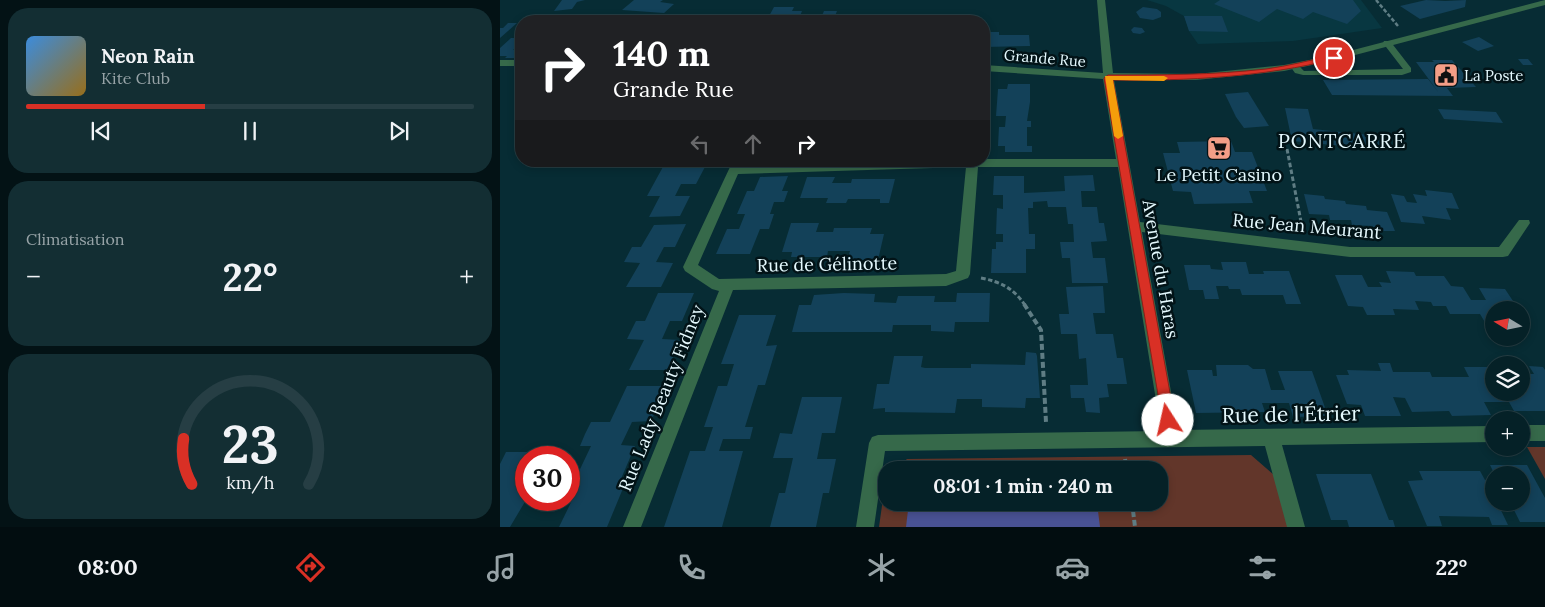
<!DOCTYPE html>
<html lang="fr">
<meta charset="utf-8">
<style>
body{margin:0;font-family:Lora,serif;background:#132e33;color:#f1f3f6;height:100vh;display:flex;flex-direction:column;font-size:19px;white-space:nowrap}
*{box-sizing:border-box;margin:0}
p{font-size:16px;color:#97a3a7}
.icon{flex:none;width:28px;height:28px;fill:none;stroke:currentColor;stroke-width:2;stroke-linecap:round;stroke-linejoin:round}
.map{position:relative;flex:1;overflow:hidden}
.side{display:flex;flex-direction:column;gap:8px;padding:8px;background:#031215;width:500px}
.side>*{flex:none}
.top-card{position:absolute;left:15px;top:15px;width:475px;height:152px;border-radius:20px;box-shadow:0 2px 8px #0003,0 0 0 1px #263e44;background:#202124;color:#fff;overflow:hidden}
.needle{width:32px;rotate:280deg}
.controls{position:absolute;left:985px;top:301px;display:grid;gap:10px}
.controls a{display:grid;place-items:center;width:45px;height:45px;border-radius:50%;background:#052127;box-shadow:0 2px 8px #0003,0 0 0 1px #263e44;font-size:25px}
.speed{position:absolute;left:15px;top:446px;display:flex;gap:10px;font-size:25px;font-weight:700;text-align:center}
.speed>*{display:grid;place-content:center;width:65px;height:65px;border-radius:50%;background:#052127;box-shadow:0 2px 8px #0003,0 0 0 1px #263e44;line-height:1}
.speed .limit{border:8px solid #d22;background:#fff;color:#111}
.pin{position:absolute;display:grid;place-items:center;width:42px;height:42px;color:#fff;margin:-21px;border:2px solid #fff;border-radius:50%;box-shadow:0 1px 5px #0007}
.me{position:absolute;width:55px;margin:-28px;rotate:350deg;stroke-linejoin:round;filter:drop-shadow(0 0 4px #0008)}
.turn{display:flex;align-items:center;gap:18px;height:105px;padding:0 15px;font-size:22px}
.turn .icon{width:65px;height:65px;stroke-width:2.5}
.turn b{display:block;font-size:35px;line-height:42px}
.lanes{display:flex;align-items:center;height:48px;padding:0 15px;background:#0003;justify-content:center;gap:25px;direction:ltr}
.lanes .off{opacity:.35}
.big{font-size:38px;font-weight:800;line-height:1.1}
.side .widget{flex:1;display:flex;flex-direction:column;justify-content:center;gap:8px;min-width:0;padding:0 18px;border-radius:20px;background:#132e33}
.side .dial{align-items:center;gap:0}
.dial svg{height:130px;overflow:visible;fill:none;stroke:#263e44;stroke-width:7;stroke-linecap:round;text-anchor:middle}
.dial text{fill:#f1f3f6;stroke:none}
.song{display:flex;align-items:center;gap:15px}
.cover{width:60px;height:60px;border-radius:8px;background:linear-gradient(135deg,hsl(210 70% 55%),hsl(40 70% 35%))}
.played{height:5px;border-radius:2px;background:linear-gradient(90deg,#d93025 40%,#263e44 40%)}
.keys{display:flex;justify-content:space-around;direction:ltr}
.heat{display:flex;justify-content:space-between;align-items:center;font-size:28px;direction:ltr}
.trip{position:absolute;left:378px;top:461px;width:290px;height:50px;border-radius:20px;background:#052127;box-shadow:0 2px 8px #0003,0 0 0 1px #263e44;font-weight:800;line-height:50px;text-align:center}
.tab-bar{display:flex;height:80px;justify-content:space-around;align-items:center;background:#020d10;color:#97a3a7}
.tab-bar .icon{width:35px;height:35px}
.tab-bar .current{color:#d93025}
.tab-bar b{font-size:22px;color:#f1f3f6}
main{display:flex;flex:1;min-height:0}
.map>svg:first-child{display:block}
</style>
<main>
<section class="side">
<div class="widget">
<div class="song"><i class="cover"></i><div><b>Neon Rain</b><p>Kite Club</p></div></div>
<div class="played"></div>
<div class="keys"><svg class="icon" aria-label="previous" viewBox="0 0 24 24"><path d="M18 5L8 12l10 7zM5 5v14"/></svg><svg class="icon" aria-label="pause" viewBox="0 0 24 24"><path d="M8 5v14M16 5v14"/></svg><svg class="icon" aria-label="next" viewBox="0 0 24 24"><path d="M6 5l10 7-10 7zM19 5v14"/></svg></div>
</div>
<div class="widget"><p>Climatisation</p>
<div class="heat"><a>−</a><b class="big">22°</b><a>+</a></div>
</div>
<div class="widget dial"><svg viewBox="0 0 100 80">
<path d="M14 69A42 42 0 1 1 86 69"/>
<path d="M14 69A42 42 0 0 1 9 41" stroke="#d93025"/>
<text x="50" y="56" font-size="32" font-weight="700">23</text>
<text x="50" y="72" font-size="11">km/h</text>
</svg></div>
</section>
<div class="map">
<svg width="1045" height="527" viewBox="0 0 1045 527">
<rect width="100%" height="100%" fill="#072c34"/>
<polygon fill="#083741" points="647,0 861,0 882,28 793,41 698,44 689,31 684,16 666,6"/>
<g fill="#62362a">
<polygon points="1027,447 1045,447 1045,479"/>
<polygon points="751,455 774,475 789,527 379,527 386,477 386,502 659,502 659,470 394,470 407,459"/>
</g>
<polygon fill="#495294" points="409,502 597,503 600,527 406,527"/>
<g fill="#134159">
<polygon points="62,0 85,0 77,2 72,9 54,11"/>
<polygon points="134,0 163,0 160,2 174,4 164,13 122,10"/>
<polygon points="720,0 853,0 861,11 847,24 813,12 803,19 777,9 759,22 714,4"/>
<polygon points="926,0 945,1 966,0 965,7 920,19 900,6"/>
<polygon points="274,7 294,7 292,11 302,11 298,21 251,21 253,18 268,18"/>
<polygon points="643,7 657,9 661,12 661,17 653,20 640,18 636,12"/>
<polygon points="324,11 337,11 335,16 373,15 371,21 320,20"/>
<polygon points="177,15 188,15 183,21 172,21"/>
<polygon points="684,16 722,16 728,32 689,31"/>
<polygon points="8,23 17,23 0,38 0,28 3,28"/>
<polygon points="634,27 642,28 645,32 640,34 633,33 631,30"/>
<polygon points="484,32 499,32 499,35 529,35 530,46 484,47"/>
<polygon points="979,37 994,46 978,51 962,42"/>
<polygon points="11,38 21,38 21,43 13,50 21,50 21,58 5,58 7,56 0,56 0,48"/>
<polygon points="1018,59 1028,59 1033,65 1023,65"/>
<polygon points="932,60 952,60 976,87 947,88 953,96 832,95 823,80 928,79 939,93 916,62 934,62"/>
<polygon points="508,84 530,84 530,102 527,121 531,121 531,127 527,127 527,146 532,146 532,152 505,152 505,146 498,146 499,127 505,127 506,116 496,116 498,89 507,89"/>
<polygon points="748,92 769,126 744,128 736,117 725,94"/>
<polygon points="785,108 808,109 813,129 879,136 884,150 792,141"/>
<polygon points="938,109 996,112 1003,123 944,119"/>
<polygon points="731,141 735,152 752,152 767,191 749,191 753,203 694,204 691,192 673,191 663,153 680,153 677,142"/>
<polygon points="164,165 206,165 196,184 181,184 175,196 190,196 180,216 149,217 160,196 147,196"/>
<polygon points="593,175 595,191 581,191 582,207 597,207 599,223 604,223 607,241 591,242 593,258 605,258 608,283 572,283 570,258 562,258 560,242 574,242 573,224 568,224 566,207 548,207 547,201 533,202 533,208 528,208 529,234 535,234 535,249 526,249 526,273 491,273 492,249 496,249 496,242 503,242 503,234 496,234 497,208 503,209 503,195 493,195 494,176 524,176 524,193 565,191 564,176"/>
<polygon points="288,176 282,191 288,191 284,202 274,202 270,214 274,214 269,229 260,229 250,254 216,254 227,229 239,229 245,214 237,214 247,191 254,191 260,177"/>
<polygon points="307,177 335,177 332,183 351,183 352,179 395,179 389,203 380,203 380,199 348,199 346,203 326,203 328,198 300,198"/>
<polygon points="925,190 952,193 959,209 946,208 951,220 922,216 925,224 901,222 891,194 904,196 907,202 917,203 913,194 927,196"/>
<polygon points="804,194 824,196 825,199 845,201 846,204 866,206 867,210 887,212 895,231 874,231 873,226 852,225 851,220 830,220 829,215 809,214"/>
<polygon points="291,223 319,223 316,232 333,232 334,228 372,228 370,234 384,234 378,260 347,260 350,251 328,251 327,257 291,257 292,252 282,252"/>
<polygon points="186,224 175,247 164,247 156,262 173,263 161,287 126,287 140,263 124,262 132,247 141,247 154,225"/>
<polygon points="721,262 746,262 749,274 764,274 763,271 789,271 801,304 786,304 783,295 742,295 740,289 729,289 728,286 716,286 719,299 705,299 703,290 689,290 684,265 710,265 711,269 723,270"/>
<polygon points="886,271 914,272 916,276 944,276 951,286 963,287 971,300 986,300 979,288 1005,289 1019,310 994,310 994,324 986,324 980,314 950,314 946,306 933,306 931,302 915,301 919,310 893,309 895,315 867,315 863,307 848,306 835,275 862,275 868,287 882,287 879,282 891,283"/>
<polygon points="603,286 605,313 593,313 596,334 613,334 617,358 623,358 627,384 607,384 609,397 599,398 600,413 586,412 584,398 571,398 570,385 588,385 586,358 579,359 577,334 561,334 559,314 569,314 566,287"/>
<polygon points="158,293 194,293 182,321 170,321 162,339 180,340 168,370 129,370 144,340 127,339 136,321 145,321"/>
<polygon points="344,293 375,294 374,302 396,303 398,296 435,296 434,302 456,302 457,293 490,293 489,322 455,322 454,332 431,331 431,325 393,325 392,332 292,332 299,305 311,305 314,295"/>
<polygon points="239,315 276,315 266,346 277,345 265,385 258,385 245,427 253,427 250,439 223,439 219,451 243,451 222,527 164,527 190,451 205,451 213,427 204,427 218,386 227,386 234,364 221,364"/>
<polygon points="526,352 536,353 537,356 540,398 526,398 525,408 482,407 482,399 457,399 455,413 385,412 385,408 373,409 377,384 389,384 394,356 423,356 421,367 425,368 471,368 471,364 525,365"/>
<polygon points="878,363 890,363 893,372 930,372 932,377 969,377 964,367 988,367 994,374 994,392 1021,392 1021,374 1034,374 1029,366 1043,367 1045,370 1045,411 1014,411 1009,402 984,402 991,415 952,416 949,411 912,412 905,398 893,397 901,416 865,416 861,405 847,404 836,375 849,375 847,370 881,371"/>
<polygon points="716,365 748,365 753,369 765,369 771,390 785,390 778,371 812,371 828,416 793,417 789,403 762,403 765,412 696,413 687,370 712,370 713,376 717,376"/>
<polygon points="127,386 167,386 151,421 132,422 121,445 135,446 118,486 124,486 107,527 59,527 79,486 72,486 91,446 80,446 85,434 91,422 110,422"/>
<polygon points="302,397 342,397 335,433 322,433 317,459 336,459 329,493 323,493 316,527 270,527 279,493 285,493 293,458 273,458 280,433 292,434"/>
<polygon points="6,452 49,452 46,458 26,458 26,478 20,490 26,490 26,500 10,527 0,527 0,464"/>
<polygon points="990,465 1027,465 1045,498 1045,522 1020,522 1010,502 1021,502 1021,475 995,475"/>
<polygon points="919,471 980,471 985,480 994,480 994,502 997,502 1008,525 992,525 989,517 939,516 942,526 927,526 908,481 923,480"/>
<polygon points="816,474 871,474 889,520 893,520 895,527 849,527 847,520 831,520"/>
</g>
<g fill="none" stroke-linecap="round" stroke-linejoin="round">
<polyline stroke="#5f7d84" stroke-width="2.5" stroke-dasharray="4 2" stroke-linecap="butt" points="876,0 898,26"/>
<g stroke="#5f7d84" stroke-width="3" stroke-dasharray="4.5 2.5" stroke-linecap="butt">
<polyline points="787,149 803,232"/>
<path d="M481 278C501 282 513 288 525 305"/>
</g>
<g stroke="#5f7d84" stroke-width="4" stroke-dasharray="6 3" stroke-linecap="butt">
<polyline points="524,304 541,330 546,422"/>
<polyline points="625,459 627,470"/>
<polyline points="632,502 635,527"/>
</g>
<polygon fill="#36694a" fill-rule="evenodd" points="884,41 890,41 911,68 911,72 902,75 803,75 795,73 790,66 797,64 804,71 903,69 883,43"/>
<g fill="#36694a" fill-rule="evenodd">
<path d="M597 0H605L613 73 696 74 784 65 834 55 1045 0V5L840 59 784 71 696 80H614L640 222 850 247H999L1019 220H1029L1030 223 1008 256 1003 257H850L642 232 678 430 994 426V442L782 445 805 527H787L765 446 385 451 374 527H356L369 443 372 437 378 435 661 431 618 167H478L470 274 468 278 446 286 233 290 141 527H123L219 291 212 289 185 271 183 267 230 167 396 161H484V159H616L603 79 484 71V65L603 73ZM466 167 456 271 446 274 219 279 198 265 238 174Z"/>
<rect x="0" y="60" width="21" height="6"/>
<rect x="1021" y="425" width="24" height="16"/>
</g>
</g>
<path fill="#d93025" stroke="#8d1f18" d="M834 55 838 58 836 59C762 77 689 81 613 80L675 420 673 424 668 426 663 424 604 78 608 75C661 75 713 75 766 69 788 66 811 60 834 55Z"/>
<polygon fill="#f59e0b" points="605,76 664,76 668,78 664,81 613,80 623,136 618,139 614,136"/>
<defs>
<symbol id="civic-square" viewBox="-11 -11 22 22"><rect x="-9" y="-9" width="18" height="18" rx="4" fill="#f49e87" stroke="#021317"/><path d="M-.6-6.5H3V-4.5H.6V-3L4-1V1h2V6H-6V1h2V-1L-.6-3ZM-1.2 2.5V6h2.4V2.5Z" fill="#111"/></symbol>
<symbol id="supermarket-square" viewBox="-11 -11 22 22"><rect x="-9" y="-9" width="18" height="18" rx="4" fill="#f49e87" stroke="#021317"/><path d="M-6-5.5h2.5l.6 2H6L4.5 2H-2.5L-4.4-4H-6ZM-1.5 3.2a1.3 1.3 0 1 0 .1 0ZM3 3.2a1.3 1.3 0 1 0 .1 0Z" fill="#111"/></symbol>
</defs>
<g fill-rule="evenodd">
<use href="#civic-square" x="932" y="61" width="28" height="28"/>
<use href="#supermarket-square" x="705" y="134" width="28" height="28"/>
</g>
<g text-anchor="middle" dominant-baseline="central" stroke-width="5" stroke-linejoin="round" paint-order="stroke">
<g font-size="15" fill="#e5f9fe" stroke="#021317">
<text transform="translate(545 58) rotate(5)">Grande Rue</text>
</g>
<g font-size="15" fill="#e5f9fe" stroke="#021317" text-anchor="start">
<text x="964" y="75">La Poste</text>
</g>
<g font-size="18" fill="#e5f9fe" stroke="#021317">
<text x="719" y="174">Le Petit Casino</text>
</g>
<g font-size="18" fill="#e5f9fe" stroke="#021317">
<text transform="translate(807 226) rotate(5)">Rue Jean Meurant</text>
<text transform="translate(327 264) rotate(-1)">Rue de Gélinotte</text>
<text transform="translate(661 269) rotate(80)">Avenue du Haras</text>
<text transform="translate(161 398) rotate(-68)">Rue Lady Beauty Fidney</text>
</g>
<g font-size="20" letter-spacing="1" fill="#e5f9fe" stroke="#021317">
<text x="842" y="140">PONTCARRÉ</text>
</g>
<g font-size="21" fill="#e5f9fe" stroke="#021317">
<text transform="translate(791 414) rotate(-1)">Rue de l'Étrier</text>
</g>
</g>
</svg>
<div class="controls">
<a><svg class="needle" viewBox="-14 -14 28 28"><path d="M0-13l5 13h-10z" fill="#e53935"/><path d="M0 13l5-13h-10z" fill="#97a3a7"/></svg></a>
<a><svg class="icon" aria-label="layers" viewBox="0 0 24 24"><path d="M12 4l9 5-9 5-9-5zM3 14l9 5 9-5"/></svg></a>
<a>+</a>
<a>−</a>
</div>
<div class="speed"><div class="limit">30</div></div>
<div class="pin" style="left:834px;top:58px;background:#d93025"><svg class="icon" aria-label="arrive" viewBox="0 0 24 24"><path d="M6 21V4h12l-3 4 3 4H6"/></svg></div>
<svg class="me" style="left:668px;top:420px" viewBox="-20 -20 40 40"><circle r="19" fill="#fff"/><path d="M0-13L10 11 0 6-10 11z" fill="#d93025"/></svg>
<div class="trip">08:01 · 1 min · 240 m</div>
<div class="top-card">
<div class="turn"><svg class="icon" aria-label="right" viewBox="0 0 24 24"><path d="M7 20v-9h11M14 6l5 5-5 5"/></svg><div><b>140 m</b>Grande Rue</div></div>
<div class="lanes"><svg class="icon off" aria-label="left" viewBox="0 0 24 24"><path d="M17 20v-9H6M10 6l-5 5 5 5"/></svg><svg class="icon off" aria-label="ahead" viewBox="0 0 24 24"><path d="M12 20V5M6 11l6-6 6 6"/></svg><svg class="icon" aria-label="right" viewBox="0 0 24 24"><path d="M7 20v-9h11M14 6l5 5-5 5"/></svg></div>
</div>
</div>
</main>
<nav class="tab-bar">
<b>08:00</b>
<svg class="icon current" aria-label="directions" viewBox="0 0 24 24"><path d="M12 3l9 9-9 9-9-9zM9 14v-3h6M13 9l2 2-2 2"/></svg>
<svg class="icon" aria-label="music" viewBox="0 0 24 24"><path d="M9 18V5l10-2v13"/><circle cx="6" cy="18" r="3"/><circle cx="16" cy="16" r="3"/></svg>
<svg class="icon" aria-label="phone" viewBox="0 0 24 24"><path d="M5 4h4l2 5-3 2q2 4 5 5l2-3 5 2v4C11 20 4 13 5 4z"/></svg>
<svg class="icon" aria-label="climate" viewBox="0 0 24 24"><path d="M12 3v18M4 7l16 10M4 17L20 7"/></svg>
<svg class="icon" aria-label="car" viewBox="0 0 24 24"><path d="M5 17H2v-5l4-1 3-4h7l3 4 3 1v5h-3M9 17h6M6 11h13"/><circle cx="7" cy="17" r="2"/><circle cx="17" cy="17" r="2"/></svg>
<svg class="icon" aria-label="filters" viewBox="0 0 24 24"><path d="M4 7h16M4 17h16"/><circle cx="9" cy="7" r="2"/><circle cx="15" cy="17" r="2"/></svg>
<b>22°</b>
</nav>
